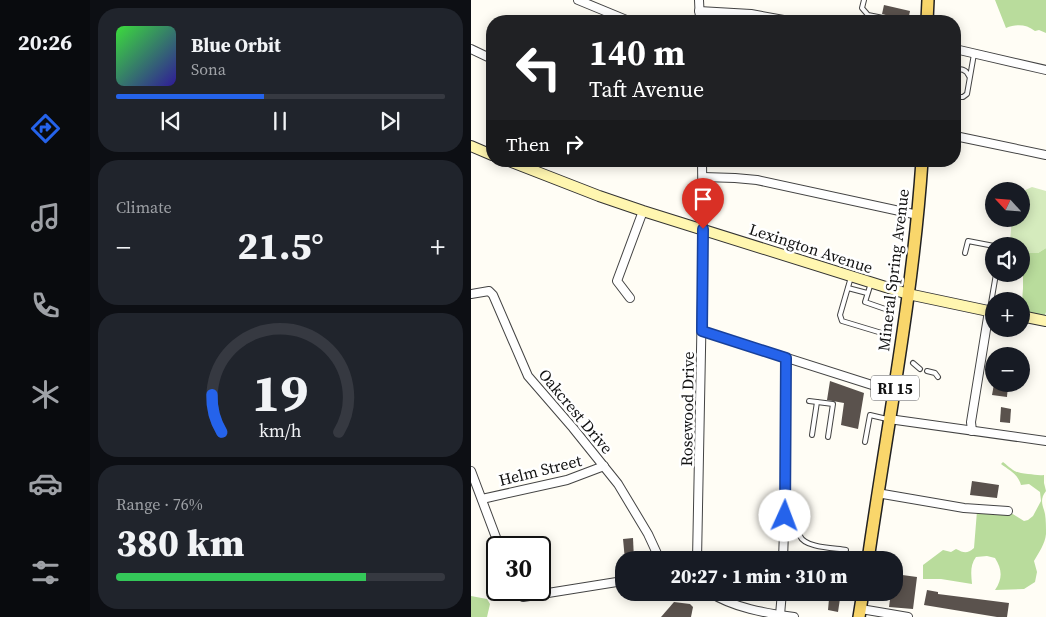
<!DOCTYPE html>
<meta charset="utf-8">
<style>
body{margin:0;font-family:"Source Serif 4",serif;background:#20242c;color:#f1f3f6;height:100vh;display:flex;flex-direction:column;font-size:19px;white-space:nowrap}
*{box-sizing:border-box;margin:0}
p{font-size:16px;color:#9ea1a6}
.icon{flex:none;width:28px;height:28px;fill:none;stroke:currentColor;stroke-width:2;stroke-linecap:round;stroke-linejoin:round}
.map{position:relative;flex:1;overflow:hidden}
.details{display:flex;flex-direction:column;gap:8px;padding:8px;background:#0d0f14;width:381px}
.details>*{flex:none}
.hud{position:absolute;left:15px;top:15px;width:475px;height:152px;border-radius:20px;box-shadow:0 2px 12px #0003;background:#202124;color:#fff;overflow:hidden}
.needle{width:32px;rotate:296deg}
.controls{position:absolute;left:514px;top:182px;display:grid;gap:10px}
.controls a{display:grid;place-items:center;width:45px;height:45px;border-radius:50%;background:#171b24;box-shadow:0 2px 12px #0003;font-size:25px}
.speed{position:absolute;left:15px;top:536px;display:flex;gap:10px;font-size:25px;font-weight:700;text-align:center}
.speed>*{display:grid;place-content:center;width:65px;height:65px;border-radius:50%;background:#171b24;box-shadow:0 2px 12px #0003;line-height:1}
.speed .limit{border:2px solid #111;border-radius:8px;background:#fff;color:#111}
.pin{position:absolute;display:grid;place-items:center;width:42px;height:42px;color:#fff;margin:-51px -21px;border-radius:50% 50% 50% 0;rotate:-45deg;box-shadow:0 0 5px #0007}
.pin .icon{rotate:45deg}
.me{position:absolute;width:55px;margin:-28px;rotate:2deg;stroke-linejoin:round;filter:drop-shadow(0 0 4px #0008)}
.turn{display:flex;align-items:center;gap:18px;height:105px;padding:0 20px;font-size:22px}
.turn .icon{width:65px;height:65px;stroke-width:2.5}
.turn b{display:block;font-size:35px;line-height:42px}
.then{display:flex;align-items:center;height:48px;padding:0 20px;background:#0003;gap:10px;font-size:19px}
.big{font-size:38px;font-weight:800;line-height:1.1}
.details .tile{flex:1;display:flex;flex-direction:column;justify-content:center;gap:8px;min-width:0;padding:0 18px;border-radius:20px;background:#20242c}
.details .dial{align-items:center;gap:0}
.dial svg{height:130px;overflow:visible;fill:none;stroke:#363941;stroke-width:7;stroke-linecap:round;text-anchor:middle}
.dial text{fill:#f1f3f6;stroke:none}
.song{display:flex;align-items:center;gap:15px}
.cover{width:60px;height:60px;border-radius:8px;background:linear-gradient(135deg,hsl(120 70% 55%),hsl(250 70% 35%))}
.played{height:5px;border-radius:2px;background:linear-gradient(90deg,#2563eb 45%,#363941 45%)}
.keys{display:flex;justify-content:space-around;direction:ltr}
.heat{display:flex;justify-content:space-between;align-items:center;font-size:28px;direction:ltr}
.charge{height:8px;border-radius:4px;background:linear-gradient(90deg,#34c759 76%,#363941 0)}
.trip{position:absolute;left:144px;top:551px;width:288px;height:50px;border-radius:20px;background:#171b24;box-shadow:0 2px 12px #0003;font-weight:800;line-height:50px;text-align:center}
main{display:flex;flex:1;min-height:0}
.menu{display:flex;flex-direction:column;width:90px;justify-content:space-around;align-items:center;background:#090b0e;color:#9ea1a6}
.menu .icon{width:35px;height:35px}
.menu .active{color:#2563eb}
.menu b{font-size:22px;color:#f1f3f6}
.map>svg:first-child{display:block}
</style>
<main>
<nav class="menu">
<b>20:26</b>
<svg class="icon active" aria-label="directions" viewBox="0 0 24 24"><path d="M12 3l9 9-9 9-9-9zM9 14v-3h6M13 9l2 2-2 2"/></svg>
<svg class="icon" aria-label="music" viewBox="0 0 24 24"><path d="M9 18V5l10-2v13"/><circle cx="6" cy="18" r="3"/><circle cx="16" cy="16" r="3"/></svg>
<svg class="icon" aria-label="phone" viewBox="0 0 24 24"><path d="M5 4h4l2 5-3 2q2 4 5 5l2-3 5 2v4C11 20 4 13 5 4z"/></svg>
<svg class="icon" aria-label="climate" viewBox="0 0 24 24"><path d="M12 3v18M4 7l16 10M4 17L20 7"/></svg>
<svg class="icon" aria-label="car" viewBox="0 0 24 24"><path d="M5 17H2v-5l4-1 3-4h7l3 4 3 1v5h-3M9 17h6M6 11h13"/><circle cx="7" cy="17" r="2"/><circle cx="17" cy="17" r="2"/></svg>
<svg class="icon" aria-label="filters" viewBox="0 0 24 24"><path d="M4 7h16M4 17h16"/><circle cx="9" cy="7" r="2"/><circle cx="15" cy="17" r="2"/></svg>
</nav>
<section class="details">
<div class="tile">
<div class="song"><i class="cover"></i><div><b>Blue Orbit</b><p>Sona</p></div></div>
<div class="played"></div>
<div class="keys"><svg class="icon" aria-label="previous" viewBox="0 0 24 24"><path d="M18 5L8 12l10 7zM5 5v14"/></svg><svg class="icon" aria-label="pause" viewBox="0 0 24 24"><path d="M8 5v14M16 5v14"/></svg><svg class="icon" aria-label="next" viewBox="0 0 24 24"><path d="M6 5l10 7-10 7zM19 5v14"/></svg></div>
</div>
<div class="tile"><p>Climate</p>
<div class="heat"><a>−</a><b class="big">21.5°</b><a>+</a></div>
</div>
<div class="tile dial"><svg viewBox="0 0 100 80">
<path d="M14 69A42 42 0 1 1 86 69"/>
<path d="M14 69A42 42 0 0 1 8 46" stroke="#2563eb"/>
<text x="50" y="56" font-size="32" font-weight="700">19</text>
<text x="50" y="72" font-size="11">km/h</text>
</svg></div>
<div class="tile"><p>Range · 76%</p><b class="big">380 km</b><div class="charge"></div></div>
</section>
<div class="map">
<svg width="575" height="617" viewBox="0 0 575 617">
<rect width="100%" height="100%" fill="#fffdf5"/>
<polygon fill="#d5ebbd" points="561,187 575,191 575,248 567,253 550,253 550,246 540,246 539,241 541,219 550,219 550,192"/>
<g fill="#b9dc9c">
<path d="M524 0H575V33L568 30 564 31C555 24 545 24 535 28Z"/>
<polygon points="575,248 575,312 573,319 550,317 552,288 552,276 542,276 536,282 524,274 550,274 550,253 567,253"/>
<path d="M532 462C543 471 544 473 557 474 563 474 567 476 573 475V483L575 491C568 500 572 505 574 514 575 520 575 528 575 534 574 544 568 552 563 561L566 572 564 582 553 589 524 590C532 578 531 569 524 558L516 556 505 557C499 565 500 574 501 584L470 579H452V565L472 550 480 552 485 549C493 553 496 554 503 548L506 511 540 513 553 521 557 520 562 516 570 501 569 492 558 484 550 485C547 474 538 470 530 464Z"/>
<polygon points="0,596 16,599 19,604 16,617 0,617"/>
</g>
<g fill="#5a524d">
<polygon points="413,5 439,11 437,21 411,14"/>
<polygon points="359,381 393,393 387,429 370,425 373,403 356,400"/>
<polygon points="523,384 537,384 536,397 521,395"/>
<polygon points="530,407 540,409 539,423 529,422"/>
<polygon points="501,481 528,485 526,498 499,495"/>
<polygon points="162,538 163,560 154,560 152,539"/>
<polygon points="424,574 446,577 442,609 418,607 420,592 422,592"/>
<polygon points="456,590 467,592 467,594 538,603 536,617 526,617 453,605"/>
<polygon points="355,592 370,592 367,612 357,610 358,599 354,599"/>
<polygon points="203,602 219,604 222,607 220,617 190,617"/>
</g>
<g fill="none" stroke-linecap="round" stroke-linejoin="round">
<defs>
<g id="lane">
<polyline points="393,0 391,8 397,15 427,21"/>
<path d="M484 69C490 69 495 69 498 76"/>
<polyline points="484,97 492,97 496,94 503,54"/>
<polyline points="494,253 497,241 523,246"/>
<polyline points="380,277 369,315 371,321 414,334 420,311 394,302 400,283"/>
<polyline points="377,288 396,293"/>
<polyline points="519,309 525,274"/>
<polyline points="442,363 449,369"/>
<polyline points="456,371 464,373 467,377"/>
<polyline points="338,401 362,404 357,437"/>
<polyline points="341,435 346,402"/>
<polyline points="394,442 399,415 416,419"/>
<path d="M335 509V512L330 516C329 522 326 531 329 536 334 548 364 548 375 550"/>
</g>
<g id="street">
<polyline points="107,0 158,21"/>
<polyline points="228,0 229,21"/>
<polyline points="228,11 280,14 318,21"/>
<polyline points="0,49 21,59"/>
<polyline points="484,49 575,70"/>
<polyline points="484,136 575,155"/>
<polyline points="232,177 264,178 286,180 447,215"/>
<polyline points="0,294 18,291 22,295 57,376 102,428 147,484 177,534 189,560"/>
<polyline points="159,298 146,281 172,211"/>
<polyline points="231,331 423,392"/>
<polyline points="418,419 575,441"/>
<polyline points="501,431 500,422 518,311"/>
<polyline points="0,471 29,548"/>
<polyline points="406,493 493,508 537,511"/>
<polyline points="11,499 96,480 133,466"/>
<polyline points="226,560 232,246 231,161"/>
<polyline points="312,560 315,474 315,358"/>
<polyline points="46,590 48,594 52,597 152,581"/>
<path d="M238 592C263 608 294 613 323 617"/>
<polyline points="390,609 437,617"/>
<polyline points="309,615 311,592"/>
</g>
<g id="secondary">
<polyline points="0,146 21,155"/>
<polyline points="38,161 128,196 172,211 437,294 522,312"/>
<polyline points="550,316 575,321"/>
</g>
<g id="primary">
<polyline points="456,21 457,0"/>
<path d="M397 560C416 427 442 295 451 161"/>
<polyline points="388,617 392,592"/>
</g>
</defs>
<use href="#lane" stroke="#444" stroke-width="6"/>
<use href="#street" stroke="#444" stroke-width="10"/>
<use href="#secondary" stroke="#333" stroke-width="12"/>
<use href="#primary" stroke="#222" stroke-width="14"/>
<use href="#lane" stroke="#fff" stroke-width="4"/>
<use href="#street" stroke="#fff" stroke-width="8"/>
<use href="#secondary" stroke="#fff6b0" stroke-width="10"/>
<use href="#primary" stroke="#f9d66b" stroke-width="11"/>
</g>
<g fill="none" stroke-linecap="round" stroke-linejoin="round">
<defs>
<polyline id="route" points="232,229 231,331 315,358 314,516"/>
</defs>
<use href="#route" stroke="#184099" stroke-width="12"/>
<use href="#route" stroke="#2563eb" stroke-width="9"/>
</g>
<g text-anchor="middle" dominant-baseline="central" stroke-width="5" stroke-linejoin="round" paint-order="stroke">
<rect fill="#fff" stroke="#585858" stroke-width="1" x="400" y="375.5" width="48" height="25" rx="4"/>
<g font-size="15" font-weight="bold" fill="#111">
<text x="424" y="388">RI 15</text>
</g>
<g font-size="16" fill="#111" stroke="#fff">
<text transform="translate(340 248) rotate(18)">Lexington Avenue</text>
<text transform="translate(422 270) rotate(-83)">Mineral Spring Avenue</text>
<text transform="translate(216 409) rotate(-89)">Rosewood Drive</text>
<text transform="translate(105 411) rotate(50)">Oakcrest Drive</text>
<text transform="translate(69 470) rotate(-14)">Helm Street</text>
</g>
</g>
</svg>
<div class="controls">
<a><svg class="needle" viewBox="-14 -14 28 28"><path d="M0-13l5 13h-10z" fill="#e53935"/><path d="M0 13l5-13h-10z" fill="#9ea1a6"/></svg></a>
<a><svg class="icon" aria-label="sound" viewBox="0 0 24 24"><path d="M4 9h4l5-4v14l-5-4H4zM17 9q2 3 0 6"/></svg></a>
<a>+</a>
<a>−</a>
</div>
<div class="speed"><div class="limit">30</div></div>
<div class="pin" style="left:232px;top:229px;background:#d93025"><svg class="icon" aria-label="arrive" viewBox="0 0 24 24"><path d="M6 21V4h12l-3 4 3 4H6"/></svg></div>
<svg class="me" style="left:314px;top:516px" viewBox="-20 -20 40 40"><circle r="19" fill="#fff"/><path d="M0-13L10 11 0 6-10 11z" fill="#2563eb"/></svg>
<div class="trip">20:27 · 1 min · 310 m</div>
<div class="hud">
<div class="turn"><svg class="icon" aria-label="left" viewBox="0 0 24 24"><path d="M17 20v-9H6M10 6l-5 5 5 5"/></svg><div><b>140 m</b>Taft Avenue</div></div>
<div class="then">Then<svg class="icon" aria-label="right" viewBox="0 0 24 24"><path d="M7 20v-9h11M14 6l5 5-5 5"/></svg></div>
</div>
</div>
</main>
